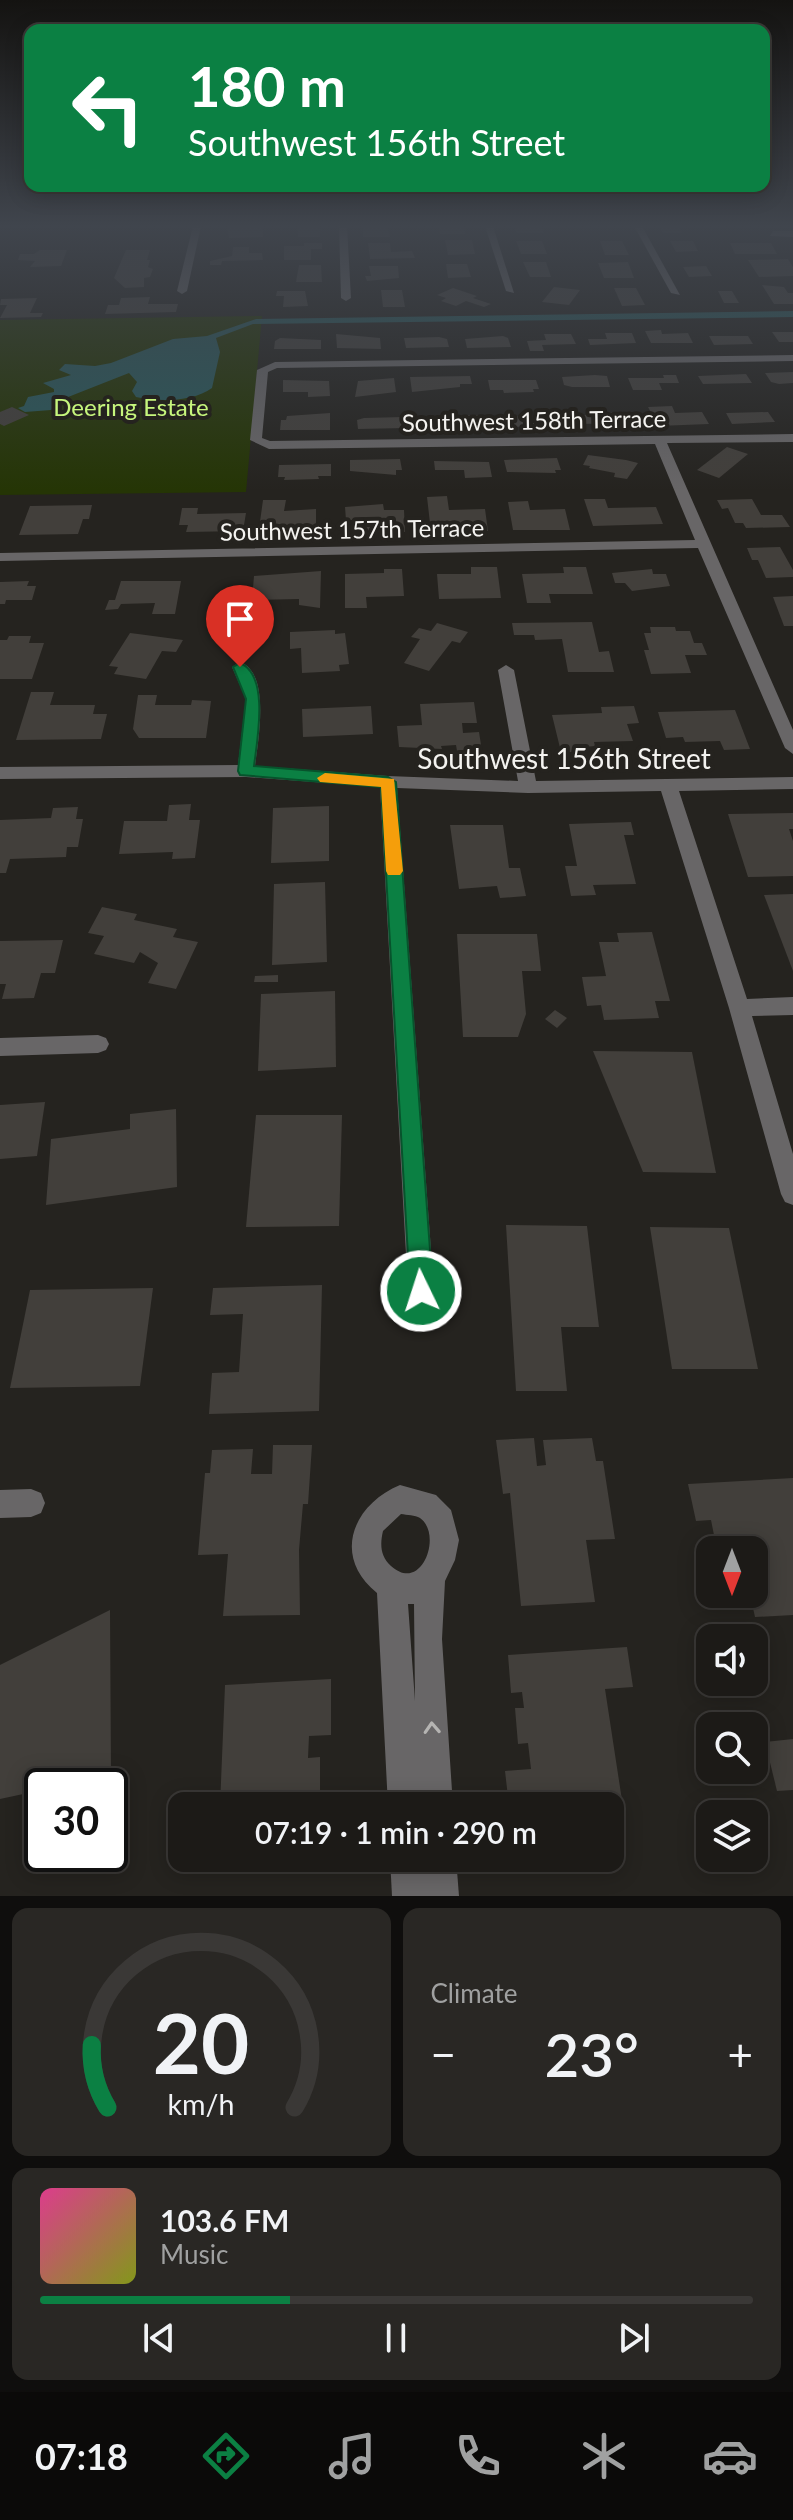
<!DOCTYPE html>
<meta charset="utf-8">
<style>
body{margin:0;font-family:Lato,sans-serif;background:#292724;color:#f1f3f6;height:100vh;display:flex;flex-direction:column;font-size:30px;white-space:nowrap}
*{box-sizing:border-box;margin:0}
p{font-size:26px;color:#a0a1a1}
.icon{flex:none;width:44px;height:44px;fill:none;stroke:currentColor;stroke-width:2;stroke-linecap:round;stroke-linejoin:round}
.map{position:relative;height:1896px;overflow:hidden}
.drawer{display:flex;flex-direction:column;gap:12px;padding:12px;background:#0f0e0d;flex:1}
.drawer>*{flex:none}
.hud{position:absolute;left:24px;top:24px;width:746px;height:168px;border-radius:16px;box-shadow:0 4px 20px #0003,0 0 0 2px #3a3836;background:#0b8043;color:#fff;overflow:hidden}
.needle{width:52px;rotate:180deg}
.tools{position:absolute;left:696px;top:1536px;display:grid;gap:16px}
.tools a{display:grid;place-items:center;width:72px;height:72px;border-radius:16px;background:#1c1a17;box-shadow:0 4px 20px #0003,0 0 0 2px #3a3836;font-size:40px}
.speed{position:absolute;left:24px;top:1768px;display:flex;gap:16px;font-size:40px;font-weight:700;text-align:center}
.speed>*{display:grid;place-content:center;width:104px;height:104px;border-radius:50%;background:#1c1a17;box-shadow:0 4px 20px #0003,0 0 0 2px #3a3836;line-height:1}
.speed .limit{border:4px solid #111;border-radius:12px;background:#fff;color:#111}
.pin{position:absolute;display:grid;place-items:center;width:68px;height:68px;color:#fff;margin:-82px -34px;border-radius:50% 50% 50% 0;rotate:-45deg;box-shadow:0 0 8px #0007}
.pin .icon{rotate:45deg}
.me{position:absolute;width:88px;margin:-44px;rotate:356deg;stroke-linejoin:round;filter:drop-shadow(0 0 6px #0008)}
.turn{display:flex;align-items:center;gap:28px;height:168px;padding:0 32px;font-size:36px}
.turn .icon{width:104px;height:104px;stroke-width:2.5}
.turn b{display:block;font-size:56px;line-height:68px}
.big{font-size:60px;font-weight:600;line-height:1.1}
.drawer .widget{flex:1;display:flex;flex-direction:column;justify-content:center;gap:12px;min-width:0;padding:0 28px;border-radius:16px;background:#292724}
.drawer .dial{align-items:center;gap:0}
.dial svg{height:208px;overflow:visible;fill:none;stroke:#3a3836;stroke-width:7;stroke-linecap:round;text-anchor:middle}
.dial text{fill:#f1f3f6;stroke:none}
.song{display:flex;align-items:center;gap:24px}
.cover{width:96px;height:96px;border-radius:12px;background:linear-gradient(135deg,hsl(330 70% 55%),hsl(70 70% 35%))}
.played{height:8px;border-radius:4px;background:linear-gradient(90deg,#0b8043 35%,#3a3836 35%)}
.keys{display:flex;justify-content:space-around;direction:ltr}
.heat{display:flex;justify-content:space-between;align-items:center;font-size:44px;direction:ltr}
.drawer .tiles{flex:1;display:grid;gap:12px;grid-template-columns:1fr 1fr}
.widget:last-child{grid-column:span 2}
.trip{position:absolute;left:168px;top:1792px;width:456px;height:80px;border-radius:16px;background:#1c1a17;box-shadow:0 4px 20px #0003,0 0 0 2px #3a3836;font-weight:600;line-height:80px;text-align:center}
.tabs{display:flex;height:128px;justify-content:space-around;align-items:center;background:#0b0a09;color:#a0a1a1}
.tabs .icon{width:56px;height:56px}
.tabs .selected{color:#0b8043}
.tabs b{font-size:36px;color:#f1f3f6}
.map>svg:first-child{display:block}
</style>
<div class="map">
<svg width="793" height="1896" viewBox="0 0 793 1896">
<rect width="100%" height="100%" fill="#25231f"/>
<polygon fill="#253505" points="262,316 246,492 0,495 0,320"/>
<path fill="#2a585a" d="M793 311V317L253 324 216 338 220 352 212 388C193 402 158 402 136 397L132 391 137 382 129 373 63 399 51 410 25 412 18 408 24 406 28 397 54 392V389L43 383 71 375 59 370 65 364 95 366 111 363 173 339 207 336 256 319Z"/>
<g fill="#423f3b">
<polygon points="227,226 263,226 263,237 229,238"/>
<rect x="298" y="226" width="22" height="11"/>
<polygon points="363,226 387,226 390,237 363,237"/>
<polygon points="439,226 464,226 465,234 440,234"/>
<polygon points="514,226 541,226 544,233 517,233"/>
<polygon points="659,226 679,226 682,233 663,233"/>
<polygon points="445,240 472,240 475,254 448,255"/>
<polygon points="516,241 542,241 547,254 521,254"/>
<polygon points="600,241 622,241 629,255 605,255"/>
<polygon points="670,241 693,241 698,251 676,252"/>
<polygon points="304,243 322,243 322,249 311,249 311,260 284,260 284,246 304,246"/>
<polygon points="368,243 390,243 391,252 412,251 415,258 370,259"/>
<polygon points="730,243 771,243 777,254 735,254"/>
<polygon points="233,247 249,247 249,253 262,253 263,260 222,261 221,265 210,265 210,261 232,256"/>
<polygon points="40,250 67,250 61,266 30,267 35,261 18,260 20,254 34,254"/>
<polygon points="126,250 150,250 147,260 150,260 148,267 153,269 150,277 144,278 144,287 125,288 114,278"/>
<polygon points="788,259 793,267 793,276 759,277 748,260"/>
<polygon points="523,262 546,262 551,277 530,277"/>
<polygon points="628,262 634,278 604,278 598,263"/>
<polygon points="446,264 467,264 471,277 448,278"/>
<polygon points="299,265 321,265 322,282 296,282"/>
<polygon points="369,266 398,266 399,278 367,281 365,276 371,276"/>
<polygon points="706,266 712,276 689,277 683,267"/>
<polygon points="762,285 784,287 788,293 793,293 793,304 774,304"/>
<polygon points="554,287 580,290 569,305 542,302"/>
<polygon points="453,288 477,296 473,298 491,304 484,307 466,301 456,306 441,301 446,298 437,295"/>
<polygon points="614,288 636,288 645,305 622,306"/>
<polygon points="381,290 402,290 405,307 383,307"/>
<polygon points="277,291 305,291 308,306 283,307 284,296 276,296"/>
<polygon points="718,291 732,291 739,303 724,303"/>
<polygon points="150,297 148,304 178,304 176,312 105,314 108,305 119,305 121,298"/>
<polygon points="37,298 30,313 43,313 41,317 0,318 7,305 0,305 1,299"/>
<polygon points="661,330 662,334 688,333 693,343 651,343 645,331"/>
<polygon points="772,332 793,332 793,342 779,342"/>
<polygon points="605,333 632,333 636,343 590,345 588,339 607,339"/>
<polygon points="336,334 380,338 381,349 337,348"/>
<polygon points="544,334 571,334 576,344 542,345 544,351 530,351 527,341 546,340"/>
<polygon points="503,336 508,338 511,347 467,348 465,339"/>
<polygon points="709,336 748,336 753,344 714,345"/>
<polygon points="439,337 447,339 449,347 406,348 404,338"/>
<polygon points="280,338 321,340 321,349 274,349 275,341"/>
<polygon points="793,372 793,383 779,384 771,382 765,373"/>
<polygon points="746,374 752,383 703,384 698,376"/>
<polygon points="595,375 607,376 610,387 572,387 564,385 562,377"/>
<polygon points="663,375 676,375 679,383 659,383 662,390 633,390 628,378 664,378"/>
<polygon points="470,376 472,384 460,384 460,387 412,392 410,377"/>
<polygon points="394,378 396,392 355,397 358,381"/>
<polygon points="283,380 329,381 330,396 308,397 308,392 283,392"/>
<polygon points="488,380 536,380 539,389 533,389 534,392 504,393 503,390 490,390"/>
<polygon points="672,406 675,413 702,412 709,424 658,426 648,407"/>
<polygon points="12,407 29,415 4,426 0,424 0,412"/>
<polygon points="608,412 623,414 627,423 580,424 577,416"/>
<polygon points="768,412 775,422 732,424 726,413"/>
<polygon points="330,413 330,430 280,430 281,420 286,420 287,416"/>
<polygon points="541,414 553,417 556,426 504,427 501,418"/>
<polygon points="478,415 482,426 435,428 433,418 439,416"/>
<polygon points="403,417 406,428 358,429 357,420 364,418"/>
<polygon points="727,447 748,454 719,478 697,470"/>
<polygon points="588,455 626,460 638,463 627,479 614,477 615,473 589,468 590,466 583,465"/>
<polygon points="557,458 561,470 555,470 556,473 507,472 504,460"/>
<polygon points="400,459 402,470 396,470 396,475 350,471 350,460"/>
<polygon points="434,461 489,462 492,477 465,478 464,470 435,470"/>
<polygon points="331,464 331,476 318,476 319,479 284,480 285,477 278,477 279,465"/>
<polygon points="447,496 449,510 485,509 488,531 431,532 427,497"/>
<polygon points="584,499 605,499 608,508 656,507 663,524 593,526"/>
<polygon points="752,499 761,515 782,515 790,527 746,528 743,523 735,523 728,508 722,509 717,500"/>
<polygon points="263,500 286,500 284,511 316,509 316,532 259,529"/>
<polygon points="528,501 530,510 565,509 570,530 513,530 508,502"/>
<polygon points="383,504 384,510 404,510 405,532 353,532 352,520 346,520 345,507"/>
<polygon points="92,505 89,519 83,519 78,534 19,535 30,506"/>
<polygon points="182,508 198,508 197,514 246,513 243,531 186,532 188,525 179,525"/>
<polygon points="780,547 793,570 793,577 766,578 758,560 752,560 747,548"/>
<polygon points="471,567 497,567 501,598 439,599 437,574 471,574"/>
<polygon points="563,567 586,567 593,594 549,594 551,603 527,603 522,574 564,573"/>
<polygon points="384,569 402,569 404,596 366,597 367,608 345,608 345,574 384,573"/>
<polygon points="652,569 653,574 666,574 670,586 632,591 625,583 615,583 612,573"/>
<polygon points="321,571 320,608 299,605 299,599 252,600 254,576"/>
<polygon points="29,581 27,586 36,586 32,600 6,600 5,604 0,604 0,582"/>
<polygon points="121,581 181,581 175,614 152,614 155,603 121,604 118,609 105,610 109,600 115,600"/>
<polygon points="793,596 793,626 784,626 773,597"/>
<polygon points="592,622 599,652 609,651 614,672 568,672 562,639 535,640 534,635 514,635 512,623"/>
<polygon points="437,623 468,632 460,643 452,641 429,671 404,663 420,639 411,637 419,628 431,631"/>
<polygon points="650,627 675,627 676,631 690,631 694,643 702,643 707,655 685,655 691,673 651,674 644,650 649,650 644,633 651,633"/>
<polygon points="335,630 335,634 345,633 349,664 339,665 340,671 302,673 301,648 290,649 290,632"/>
<polygon points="130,633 138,634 183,640 176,652 162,651 146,679 114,674 118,667 109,666"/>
<polygon points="9,636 31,636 29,643 44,643 32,679 0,679 0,640 7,640"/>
<polygon points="31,692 54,692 50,705 95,705 93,714 107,714 101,739 16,740"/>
<polygon points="138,695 157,695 155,705 191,705 192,700 211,701 206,738 139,738 133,729"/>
<polygon points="474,702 477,723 462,723 463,733 479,732 482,751 457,751 456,745 441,746 442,749 399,747 397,726 422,725 420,704"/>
<polygon points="371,706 373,734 303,737 302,709"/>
<polygon points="634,706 639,723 627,724 633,741 594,742 595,746 584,747 585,752 561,752 552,715 602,713 601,707"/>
<polygon points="735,710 750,749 724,750 720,741 685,742 683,737 666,738 658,712"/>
<polygon points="191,804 189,820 200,820 195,858 172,859 173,852 119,854 124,821 167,821 169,805"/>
<polygon points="329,806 329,861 271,863 273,808"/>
<polygon points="78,807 76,819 83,819 78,847 67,847 66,857 10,859 6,873 0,873 0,820 51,818 53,808"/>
<polygon points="793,813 793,829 789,829 793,841 793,876 748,877 728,814"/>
<polygon points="631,822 634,835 624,835 636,884 593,885 596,895 571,896 565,866 577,866 569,824"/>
<polygon points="450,825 503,825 509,868 520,868 526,896 500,898 497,886 459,889"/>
<polygon points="325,882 327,962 272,965 274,884"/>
<polygon points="793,894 793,971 764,895"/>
<polygon points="102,907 137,914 134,920 177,929 173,937 198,942 176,989 148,983 158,963 140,952 134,963 94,954 104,936 88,933"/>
<polygon points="652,932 670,1001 655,1001 659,1018 604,1020 601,1005 587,1006 582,977 606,976 599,942 619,942 617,933"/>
<polygon points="457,934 537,934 541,971 522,971 526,1014 518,1037 463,1037"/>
<polygon points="63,940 55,973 41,973 34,998 2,999 6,984 0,984 0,941"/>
<polygon points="278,975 278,982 254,982 255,976"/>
<polygon points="335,991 336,1067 258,1071 261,994"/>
<polygon points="555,1010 567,1018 557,1028 545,1019"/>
<polygon points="593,1051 692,1052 716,1173 643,1172"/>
<polygon points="45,1102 37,1156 0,1159 0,1105"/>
<polygon points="176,1109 177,1187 46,1205 51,1139 130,1129 130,1114"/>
<polygon points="256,1115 342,1115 339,1226 246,1227"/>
<polygon points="506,1225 587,1226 599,1327 561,1327 567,1391 516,1391"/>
<polygon points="650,1227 729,1228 758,1369 672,1369"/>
<polygon points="322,1285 319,1411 209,1414 212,1373 239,1372 243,1314 210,1315 213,1288"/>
<polygon points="153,1288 140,1386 10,1388 30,1290"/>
<polygon points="534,1438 537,1466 546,1465 543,1440 592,1438 596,1461 603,1461 615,1539 586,1540 595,1602 521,1606 510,1493 503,1494 496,1440"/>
<polygon points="273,1445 312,1445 308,1504 303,1504 299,1550 300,1615 223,1616 228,1554 198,1555 205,1473 210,1473 212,1450 253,1449 251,1474 272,1474"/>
<polygon points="793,1478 793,1615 755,1617 751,1599 728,1601 727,1594 754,1594 754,1550 717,1550 711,1520 696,1521 688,1484"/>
<polygon points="110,1610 111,1775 60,1786 42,1786 42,1790 0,1799 0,1665"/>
<polygon points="627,1647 633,1687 605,1689 625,1820 610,1821 610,1806 509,1806 505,1771 531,1769 528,1743 518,1744 515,1708 524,1708 522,1692 511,1693 508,1655"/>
<polygon points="331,1679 331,1735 309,1736 308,1758 320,1757 320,1796 305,1797 305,1806 220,1806 225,1685"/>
<polygon points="793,1739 793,1790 777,1791 765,1742"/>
<polygon points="182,1816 182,1858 302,1860 173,1869 176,1817"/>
</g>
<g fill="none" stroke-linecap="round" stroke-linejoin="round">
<g fill="#686667" fill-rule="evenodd">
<polygon points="193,226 201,226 187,291 182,294 177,291"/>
<polygon points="339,226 347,226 351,298 346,301 341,298"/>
<polygon points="485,226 493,226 514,293 506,291"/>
<polygon points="634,226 642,226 680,295 671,293"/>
<polygon points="773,231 793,231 793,237 770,236"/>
<polygon points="793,355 793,361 277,368 268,372 262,438 270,441 793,434 793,442 667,443 793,730 793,754 785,748 698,548 0,561 0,553 695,540 655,444 269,449 250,440 257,370 275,362"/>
<path d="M240 662C271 673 258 741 255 766L388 776 518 781 498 670 506 665 514 670 536 781 793 777V789L679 791 747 999 793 997V1015L752 1016 793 1154V1205L785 1202 781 1194 729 1008 661 791 528 793 397 788 434 1291 430 1300 421 1304 412 1300 408 1291 380 787 246 777 0 779V767L238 765 246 699 232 667Z"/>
<polygon points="98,1035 106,1038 109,1044 106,1050 98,1053 0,1056 0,1038"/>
<path d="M400 1485 436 1495 451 1510 459 1540 455 1560 445 1581 442 1639 453 1806H388L377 1593C332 1557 352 1505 400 1485ZM401 1514C407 1515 415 1515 420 1518 443 1534 422 1594 391 1566 380 1556 380 1544 383 1531ZM408 1604H414L415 1701Z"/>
<polygon points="31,1489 41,1493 45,1503 41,1513 31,1517 0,1518 0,1490"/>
<polygon points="390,1858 456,1858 459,1896 392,1896"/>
</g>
</g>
<defs><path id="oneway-chevron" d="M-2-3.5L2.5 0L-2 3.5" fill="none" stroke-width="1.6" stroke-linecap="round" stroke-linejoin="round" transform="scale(2)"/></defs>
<use stroke="#b5b4b2" href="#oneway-chevron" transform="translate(432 1728) rotate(-93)"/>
<linearGradient id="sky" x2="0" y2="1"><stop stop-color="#141311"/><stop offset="0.46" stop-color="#40454d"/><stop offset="1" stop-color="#40454d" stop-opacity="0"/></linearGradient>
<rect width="793" height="491" fill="url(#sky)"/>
<path fill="#0b8043" stroke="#07532c" stroke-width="2" d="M240 663C270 675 257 741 254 766L388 777 396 782 433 1291 430 1299 421 1302 413 1299 410 1291 381 787 240 775 238 771 246 699 233 667Z"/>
<polygon fill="#f59e0b" points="325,773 394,779 403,871 400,875 388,875 386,871 381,787 320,782 317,778"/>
<g text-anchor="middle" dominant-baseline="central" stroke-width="8" stroke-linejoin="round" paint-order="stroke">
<g font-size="24" fill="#c6f57d" stroke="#25231f">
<text x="131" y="406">Deering Estate</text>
</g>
<g font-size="24" fill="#f4f3f0" stroke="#25231f">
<text transform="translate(534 420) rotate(-1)">Southwest 158th Terrace</text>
<text transform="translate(352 529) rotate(-1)">Southwest 157th Terrace</text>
</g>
<g font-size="28" fill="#f4f3f0" stroke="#25231f">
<text x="564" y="758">Southwest 156th Street</text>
</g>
</g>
</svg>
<div class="tools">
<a><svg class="needle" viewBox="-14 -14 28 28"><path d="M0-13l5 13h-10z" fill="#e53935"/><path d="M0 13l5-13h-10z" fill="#a0a1a1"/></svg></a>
<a><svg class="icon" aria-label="sound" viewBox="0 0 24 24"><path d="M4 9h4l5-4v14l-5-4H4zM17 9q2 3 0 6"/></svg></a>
<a><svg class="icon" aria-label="search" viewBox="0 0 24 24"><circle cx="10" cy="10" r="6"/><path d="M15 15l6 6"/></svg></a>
<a><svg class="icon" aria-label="layers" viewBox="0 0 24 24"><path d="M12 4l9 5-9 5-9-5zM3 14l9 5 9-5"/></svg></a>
</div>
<div class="speed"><div class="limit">30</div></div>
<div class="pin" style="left:240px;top:667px;background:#d93025"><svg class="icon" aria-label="arrive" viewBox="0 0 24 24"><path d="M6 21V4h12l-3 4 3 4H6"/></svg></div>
<svg class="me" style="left:421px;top:1291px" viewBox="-20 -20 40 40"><circle r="17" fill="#0b8043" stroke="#fff" stroke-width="3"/><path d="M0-11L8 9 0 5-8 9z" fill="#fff"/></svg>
<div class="trip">07:19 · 1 min · 290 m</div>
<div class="hud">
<div class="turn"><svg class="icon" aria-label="left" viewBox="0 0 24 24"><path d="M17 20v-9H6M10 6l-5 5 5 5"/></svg><div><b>180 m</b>Southwest 156th Street</div></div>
</div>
</div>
<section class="drawer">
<div class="tiles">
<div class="widget dial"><svg viewBox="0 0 100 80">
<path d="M14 69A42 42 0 1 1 86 69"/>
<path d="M14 69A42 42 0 0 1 8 45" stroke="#0b8043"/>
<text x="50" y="56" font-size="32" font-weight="700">20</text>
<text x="50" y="72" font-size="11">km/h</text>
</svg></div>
<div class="widget"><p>Climate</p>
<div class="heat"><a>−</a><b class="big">23°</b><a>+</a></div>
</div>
<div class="widget">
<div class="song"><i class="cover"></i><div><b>103.6 FM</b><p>Music</p></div></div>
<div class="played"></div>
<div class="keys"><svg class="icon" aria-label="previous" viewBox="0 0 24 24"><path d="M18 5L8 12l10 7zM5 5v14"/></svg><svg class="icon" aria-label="pause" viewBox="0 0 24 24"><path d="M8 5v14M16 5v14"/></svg><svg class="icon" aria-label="next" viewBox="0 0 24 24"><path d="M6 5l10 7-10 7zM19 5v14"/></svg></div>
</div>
</div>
</section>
<nav class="tabs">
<b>07:18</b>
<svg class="icon selected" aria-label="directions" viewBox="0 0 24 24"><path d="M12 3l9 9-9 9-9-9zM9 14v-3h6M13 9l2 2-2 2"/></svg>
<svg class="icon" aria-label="music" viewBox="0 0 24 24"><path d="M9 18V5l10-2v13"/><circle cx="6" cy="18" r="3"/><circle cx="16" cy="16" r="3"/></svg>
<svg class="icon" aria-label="phone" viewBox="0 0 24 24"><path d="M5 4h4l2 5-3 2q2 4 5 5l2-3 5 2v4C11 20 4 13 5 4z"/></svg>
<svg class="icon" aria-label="climate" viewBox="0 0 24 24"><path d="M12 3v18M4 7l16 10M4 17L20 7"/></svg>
<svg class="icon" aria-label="car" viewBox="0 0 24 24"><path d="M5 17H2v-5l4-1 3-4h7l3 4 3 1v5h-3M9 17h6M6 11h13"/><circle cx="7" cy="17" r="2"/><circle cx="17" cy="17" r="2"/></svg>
</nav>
